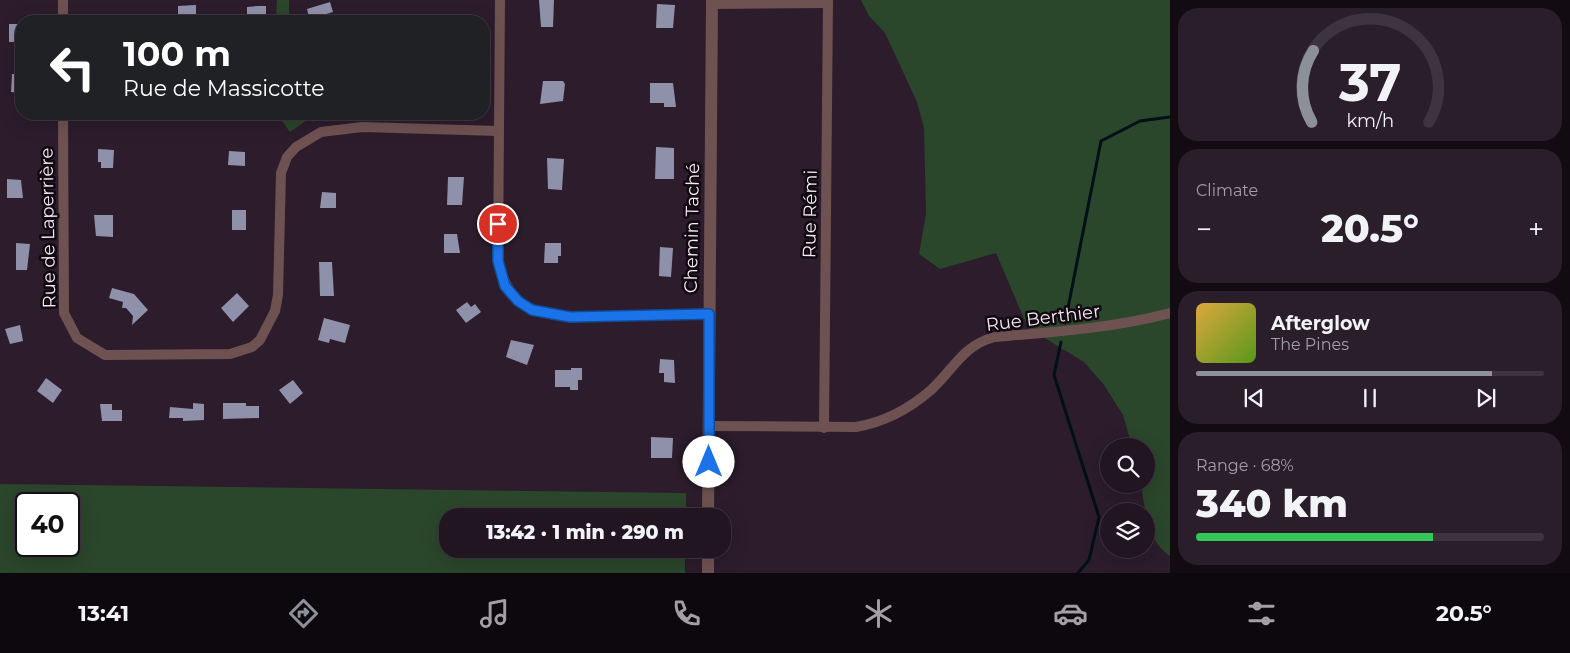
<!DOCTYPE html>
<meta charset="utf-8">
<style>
body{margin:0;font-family:Montserrat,sans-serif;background:#291e2a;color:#f1f3f6;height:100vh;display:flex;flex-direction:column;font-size:19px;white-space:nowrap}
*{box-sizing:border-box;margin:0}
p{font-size:16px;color:#a29fa5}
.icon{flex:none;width:28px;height:28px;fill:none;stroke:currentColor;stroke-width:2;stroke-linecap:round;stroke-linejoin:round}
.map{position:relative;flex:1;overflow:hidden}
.side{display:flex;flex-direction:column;gap:8px;padding:8px;background:#120c12;width:400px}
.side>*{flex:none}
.top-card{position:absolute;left:15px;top:15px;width:475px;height:105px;border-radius:20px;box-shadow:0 5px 20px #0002,0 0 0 1px #3e343f;background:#202124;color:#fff;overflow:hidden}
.controls{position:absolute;left:1100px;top:438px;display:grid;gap:10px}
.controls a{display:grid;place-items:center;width:55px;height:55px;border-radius:50%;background:#211521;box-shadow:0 5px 20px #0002,0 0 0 1px #3e343f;font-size:25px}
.speed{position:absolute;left:15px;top:492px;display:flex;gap:10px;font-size:25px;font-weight:700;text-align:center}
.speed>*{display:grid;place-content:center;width:65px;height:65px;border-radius:50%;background:#211521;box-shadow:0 5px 20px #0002,0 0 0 1px #3e343f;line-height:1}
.speed .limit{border:2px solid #111;border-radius:8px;background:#fff;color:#111}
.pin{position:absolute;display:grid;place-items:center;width:42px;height:42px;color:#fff;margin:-21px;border:2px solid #fff;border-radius:50%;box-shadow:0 1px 5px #0007}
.me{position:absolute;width:55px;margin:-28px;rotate:0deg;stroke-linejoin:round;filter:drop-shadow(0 0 4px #0008)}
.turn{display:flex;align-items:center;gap:18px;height:105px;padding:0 25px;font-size:22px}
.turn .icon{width:65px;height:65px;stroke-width:2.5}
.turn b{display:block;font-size:35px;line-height:42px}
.big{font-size:38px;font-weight:800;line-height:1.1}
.side .card{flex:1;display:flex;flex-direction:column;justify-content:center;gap:8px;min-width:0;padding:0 18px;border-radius:20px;background:#291e2a}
.side .dial{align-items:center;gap:0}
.dial svg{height:130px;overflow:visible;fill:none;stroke:#3e343f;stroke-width:7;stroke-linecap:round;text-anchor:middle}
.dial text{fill:#f1f3f6;stroke:none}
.song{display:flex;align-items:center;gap:15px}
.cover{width:60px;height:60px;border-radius:8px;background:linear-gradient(135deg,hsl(40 70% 55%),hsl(90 70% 35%))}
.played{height:5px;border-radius:2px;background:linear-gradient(90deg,#8c9099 85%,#3e343f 85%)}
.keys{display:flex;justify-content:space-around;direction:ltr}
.heat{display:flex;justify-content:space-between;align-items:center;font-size:28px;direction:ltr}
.charge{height:8px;border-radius:4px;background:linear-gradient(90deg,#34c759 68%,#3e343f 0)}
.trip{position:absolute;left:439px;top:508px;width:292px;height:50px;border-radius:20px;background:#211521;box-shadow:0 5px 20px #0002,0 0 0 1px #3e343f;font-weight:800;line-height:50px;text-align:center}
.menu{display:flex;height:80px;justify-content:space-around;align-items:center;background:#0d080d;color:#a29fa5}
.menu .icon{width:35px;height:35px}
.menu .on{color:#8c9099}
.menu b{font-size:22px;color:#f1f3f6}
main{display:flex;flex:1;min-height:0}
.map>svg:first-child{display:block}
</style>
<main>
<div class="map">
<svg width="1170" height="573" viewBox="0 0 1170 573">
<rect width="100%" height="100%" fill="#2c1c2c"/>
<g fill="#2a462b" fill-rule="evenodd">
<polygon points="277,0 289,0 289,21 276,21"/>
<path d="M861 0H1170V556C1147 541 1145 509 1141 484H1146V446H1132L1123 415 1104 385 1084 362 1028 328 996 253 940 269 919 254 926 214 924 128 917 102 885 33 869 16Z"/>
<polygon points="277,114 416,114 415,116 307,120 290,132"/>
<path d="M0 484 686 493V516H448V549H685V573H0ZM26 504H69V546H26Z"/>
</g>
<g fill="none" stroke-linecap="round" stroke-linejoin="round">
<g stroke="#001018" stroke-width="3">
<polyline points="1065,323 1101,141 1140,121 1170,117"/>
<polyline points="1061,342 1054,375 1099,517 1089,560 1078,573"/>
</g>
</g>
<g fill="#8f90a9">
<polygon points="539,0 554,0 553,27 541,27"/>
<polygon points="330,2 333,12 323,15 324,19 310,21 307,9"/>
<polygon points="657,4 675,5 673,28 656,28"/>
<polygon points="196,5 196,21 178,20 178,6"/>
<polygon points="258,6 266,6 266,21 247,20 247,7"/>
<rect x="9" y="24" width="12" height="18"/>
<polygon points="12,74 21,74 21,93 11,92"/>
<polygon points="543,81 563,81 565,84 563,101 540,104"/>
<polygon points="650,83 673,83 676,107 664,107 664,103 650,103"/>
<polygon points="656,147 674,148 674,179 655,179"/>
<polygon points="98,149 114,150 113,168 101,168 101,162 98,162"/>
<polygon points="229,151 245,152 245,166 228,165"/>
<polygon points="547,158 564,159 562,190 548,189"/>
<polygon points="448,177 464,177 462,205 447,205"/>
<polygon points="7,179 21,180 23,198 7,198"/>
<polygon points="322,192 336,193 336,208 320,208"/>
<rect x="232" y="210" width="14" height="20"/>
<polygon points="94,215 113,215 113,237 96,236"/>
<polygon points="444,234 457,234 460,253 444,253"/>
<polygon points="16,243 30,244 27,270 16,270"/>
<polygon points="545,243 561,243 561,256 558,256 558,263 544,263"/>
<polygon points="660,247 673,248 671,277 659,276"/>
<polygon points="319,262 332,262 334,296 320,296"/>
<polygon points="112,288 134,294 148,310 132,325 133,316 126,308 122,308 123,302 109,298"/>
<polygon points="237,293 249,306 233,322 221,308"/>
<polygon points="467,302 471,307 475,304 481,312 466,323 456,310"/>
<polygon points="324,318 350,325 345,343 330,339 329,343 318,340"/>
<polygon points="20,325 23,341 10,344 5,329"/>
<polygon points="511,340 534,345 527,365 506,357"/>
<polygon points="660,359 674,360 675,383 664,382 664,373 659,373"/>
<polygon points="571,368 582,368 582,380 578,380 578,390 570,390 570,387 555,387 555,370 571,370"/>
<polygon points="46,378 62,390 53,403 37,391"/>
<polygon points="293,380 303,393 290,404 279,390"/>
<polygon points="193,403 204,404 204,420 183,421 183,418 169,418 170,407 193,409"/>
<polygon points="223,403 246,403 246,406 259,406 259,418 223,419"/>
<polygon points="100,404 112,404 112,410 122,410 122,421 102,421"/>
<polygon points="651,437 673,438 672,458 651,458"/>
</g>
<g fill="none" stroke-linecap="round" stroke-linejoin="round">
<g stroke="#6e5251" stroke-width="10">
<polyline points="63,0 63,21"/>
<path d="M500 0 498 261C508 304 529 313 570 317L709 314"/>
<polyline points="712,4 828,3"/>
<polyline points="63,114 64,313 77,338 105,355 230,354 252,347 260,340 275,311 278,295 281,173 287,157 296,147 321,132 362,127 499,131"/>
<path d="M709 426 856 427C885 422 908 410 931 390 954 369 963 345 995 337 1054 332 1113 328 1170 313"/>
<polyline points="824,428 828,0"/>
</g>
<g stroke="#6e5251" stroke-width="12">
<polyline points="708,516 712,0"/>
<polyline points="708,573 708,549"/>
</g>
</g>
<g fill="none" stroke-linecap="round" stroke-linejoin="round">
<defs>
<polyline id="route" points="498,224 498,261 505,286 518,301 532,310 570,317 709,314 709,462"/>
</defs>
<use href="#route" stroke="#114b97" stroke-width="12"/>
<use href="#route" stroke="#1a73e8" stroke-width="9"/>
</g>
<g text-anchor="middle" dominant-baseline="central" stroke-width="5" stroke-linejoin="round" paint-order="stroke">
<g font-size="18" fill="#f5e9f4" stroke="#100910">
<text transform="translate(810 214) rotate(-89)">Rue Rémi</text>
<text transform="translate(48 228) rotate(-91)">Rue de Laperrière</text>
<text transform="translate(692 228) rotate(-89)">Chemin Taché</text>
<text transform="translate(1043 318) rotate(-7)">Rue Berthier</text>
</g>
</g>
</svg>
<div class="controls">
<a><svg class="icon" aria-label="search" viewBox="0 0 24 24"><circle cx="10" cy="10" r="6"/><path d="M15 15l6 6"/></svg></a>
<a><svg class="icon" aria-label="layers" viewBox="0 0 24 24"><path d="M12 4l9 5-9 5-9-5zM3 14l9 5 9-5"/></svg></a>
</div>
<div class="speed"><div class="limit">40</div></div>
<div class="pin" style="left:498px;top:224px;background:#d93025"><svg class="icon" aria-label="arrive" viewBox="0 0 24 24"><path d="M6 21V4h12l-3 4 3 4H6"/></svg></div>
<svg class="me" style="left:709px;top:462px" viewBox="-20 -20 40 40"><circle r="19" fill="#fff"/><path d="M0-13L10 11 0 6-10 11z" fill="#1a73e8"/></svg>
<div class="trip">13:42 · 1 min · 290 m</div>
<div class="top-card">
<div class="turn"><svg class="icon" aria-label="left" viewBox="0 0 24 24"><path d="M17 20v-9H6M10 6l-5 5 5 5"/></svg><div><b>100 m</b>Rue de Massicotte</div></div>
</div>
</div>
<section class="side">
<div class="card dial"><svg viewBox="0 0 100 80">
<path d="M14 69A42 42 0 1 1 86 69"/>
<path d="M14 69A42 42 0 0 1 15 25" stroke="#8c9099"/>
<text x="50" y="56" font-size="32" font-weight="700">37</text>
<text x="50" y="72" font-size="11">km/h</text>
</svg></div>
<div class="card"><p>Climate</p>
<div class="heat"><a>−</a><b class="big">20.5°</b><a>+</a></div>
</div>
<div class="card">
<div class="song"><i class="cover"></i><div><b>Afterglow</b><p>The Pines</p></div></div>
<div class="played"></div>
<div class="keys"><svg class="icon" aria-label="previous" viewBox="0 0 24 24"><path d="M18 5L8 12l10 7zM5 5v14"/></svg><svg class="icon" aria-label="pause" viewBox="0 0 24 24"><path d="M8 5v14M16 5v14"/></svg><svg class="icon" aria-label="next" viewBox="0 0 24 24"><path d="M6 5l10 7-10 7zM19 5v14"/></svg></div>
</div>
<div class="card"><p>Range · 68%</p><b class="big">340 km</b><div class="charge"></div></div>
</section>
</main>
<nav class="menu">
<b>13:41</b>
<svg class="icon on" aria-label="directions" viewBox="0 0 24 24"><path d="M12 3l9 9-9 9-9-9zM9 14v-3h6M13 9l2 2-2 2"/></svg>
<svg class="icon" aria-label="music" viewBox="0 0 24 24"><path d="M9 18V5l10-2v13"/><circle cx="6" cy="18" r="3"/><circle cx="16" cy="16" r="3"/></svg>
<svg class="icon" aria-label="phone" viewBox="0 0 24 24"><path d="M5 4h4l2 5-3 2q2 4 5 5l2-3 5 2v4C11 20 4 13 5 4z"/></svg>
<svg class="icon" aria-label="climate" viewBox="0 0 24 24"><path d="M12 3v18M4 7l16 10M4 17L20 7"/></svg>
<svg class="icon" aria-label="car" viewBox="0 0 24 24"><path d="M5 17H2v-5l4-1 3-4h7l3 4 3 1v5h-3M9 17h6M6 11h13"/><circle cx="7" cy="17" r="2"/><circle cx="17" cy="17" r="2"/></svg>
<svg class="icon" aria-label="filters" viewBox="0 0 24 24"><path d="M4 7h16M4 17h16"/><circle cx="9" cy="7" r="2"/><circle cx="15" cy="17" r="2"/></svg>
<b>20.5°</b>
</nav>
